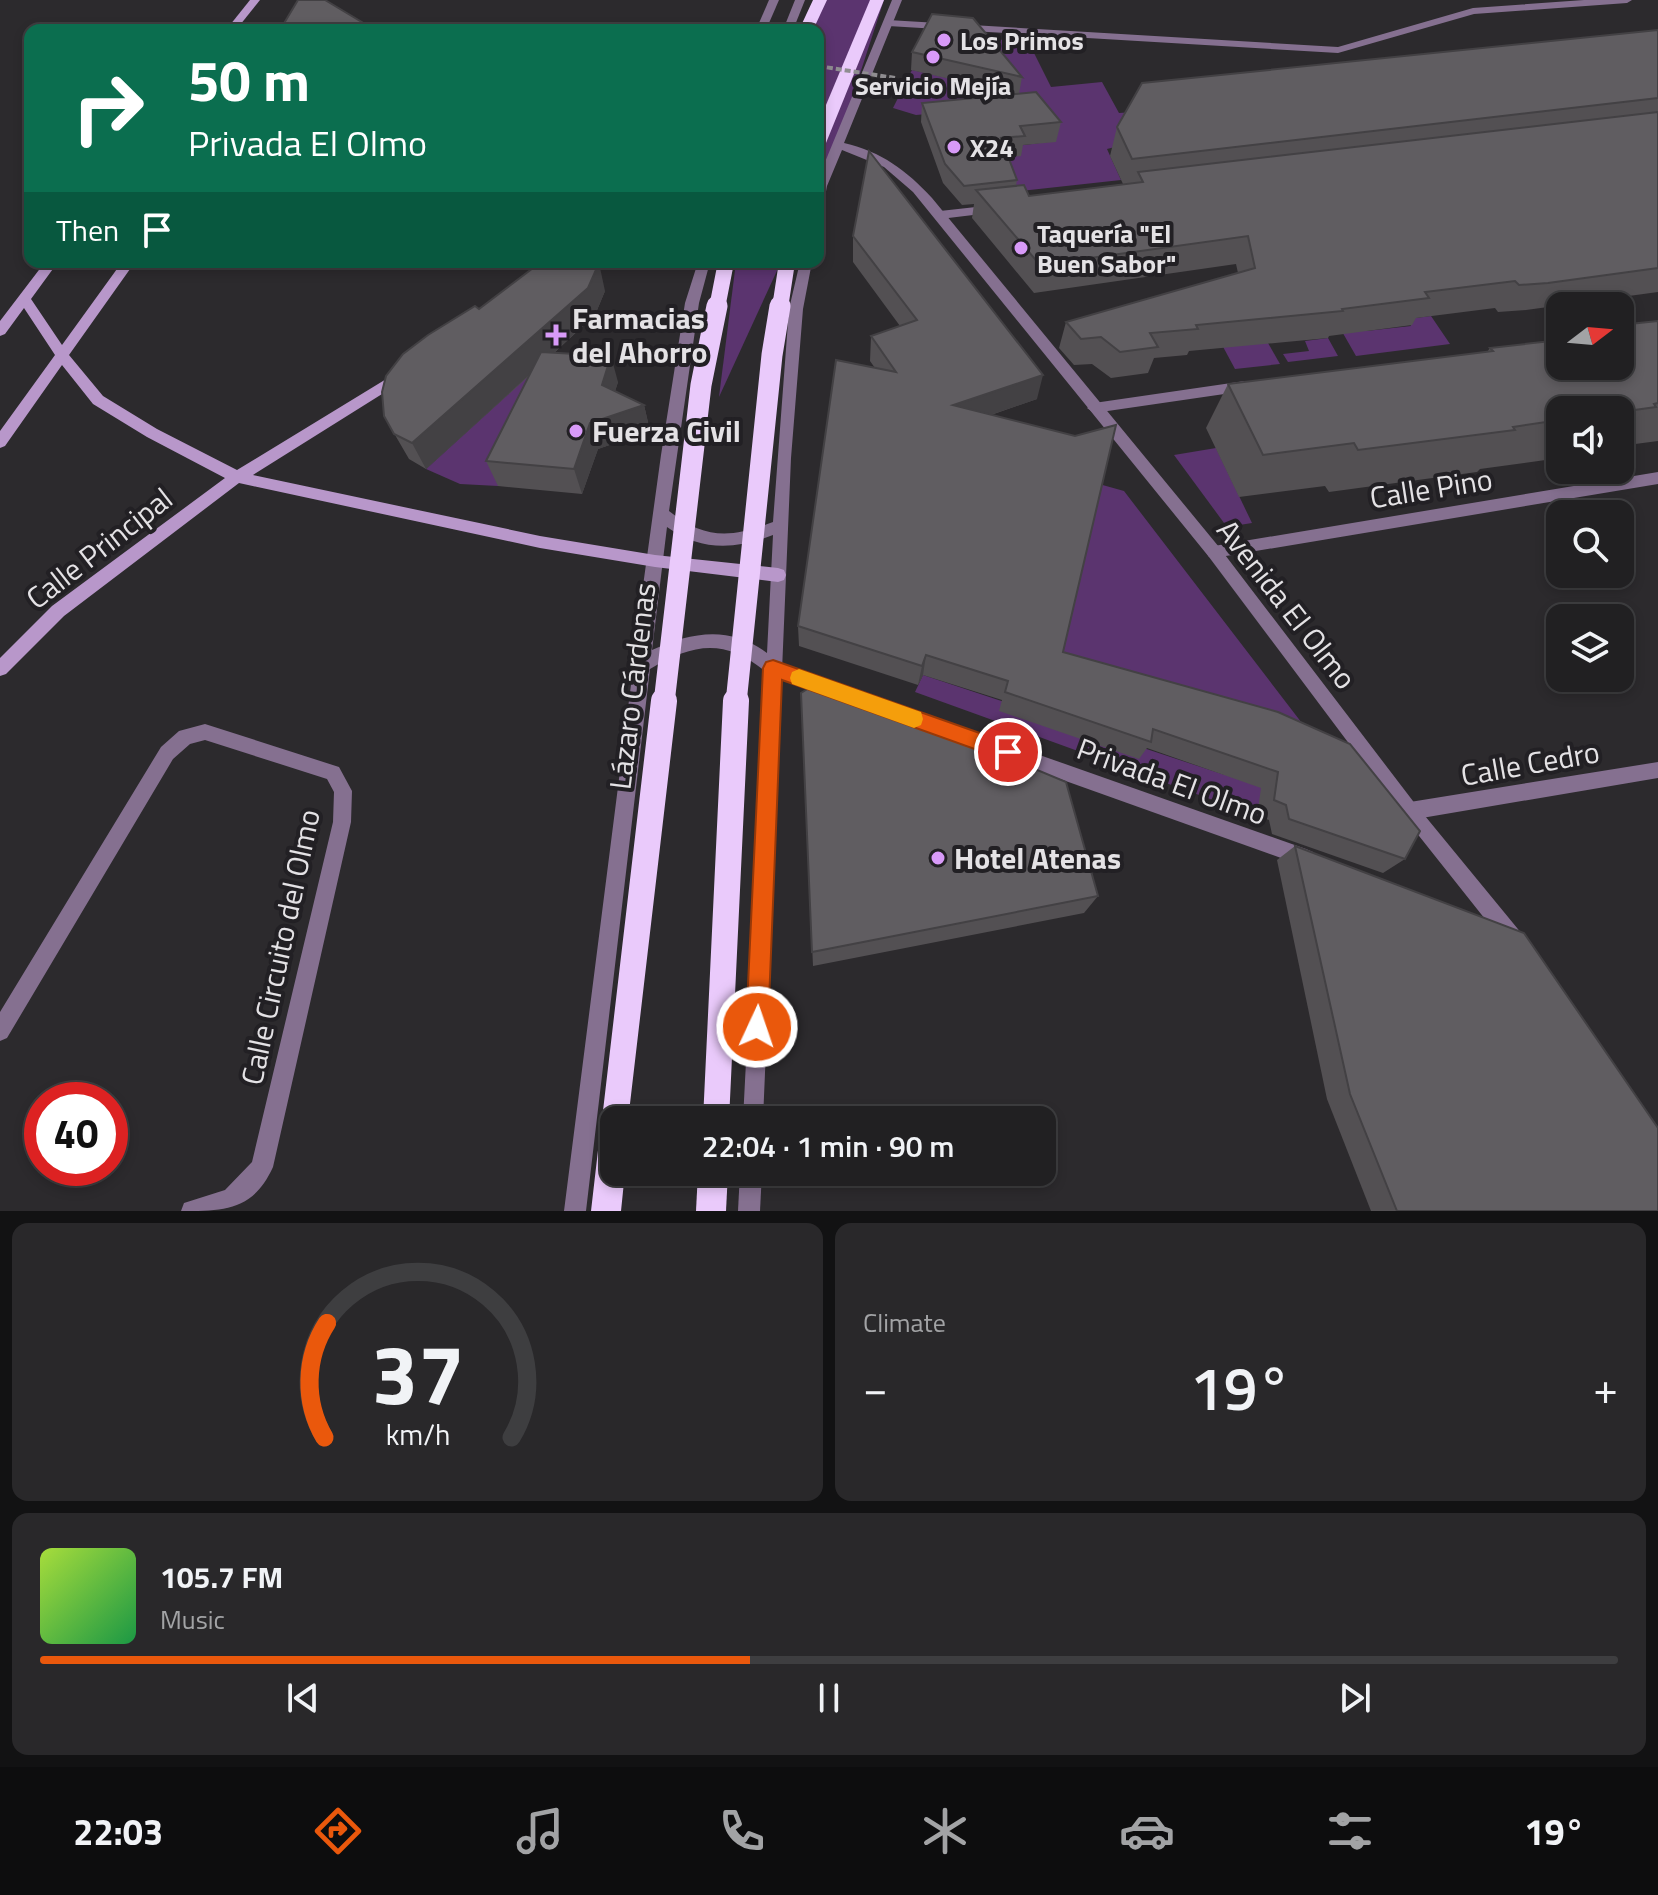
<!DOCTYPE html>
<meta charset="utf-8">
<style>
body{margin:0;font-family:"Titillium Web",sans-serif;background:#29282a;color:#f1f3f6;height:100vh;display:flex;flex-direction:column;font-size:30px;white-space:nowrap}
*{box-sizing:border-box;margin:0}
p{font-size:26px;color:#a2a3a5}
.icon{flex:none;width:44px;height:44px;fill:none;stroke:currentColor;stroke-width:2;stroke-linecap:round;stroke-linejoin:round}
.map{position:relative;height:1211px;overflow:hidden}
.panel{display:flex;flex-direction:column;gap:12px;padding:12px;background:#121213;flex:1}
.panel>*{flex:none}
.guide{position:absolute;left:24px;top:24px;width:800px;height:244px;border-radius:16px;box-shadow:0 4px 12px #0003,0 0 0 2px #3e3e40;background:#0b6e4f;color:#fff;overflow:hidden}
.needle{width:52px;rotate:74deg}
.controls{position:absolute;left:1546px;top:292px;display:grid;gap:16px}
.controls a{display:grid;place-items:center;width:88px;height:88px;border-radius:16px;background:#212022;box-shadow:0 4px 12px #0003,0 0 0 2px #3e3e40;font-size:40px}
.speed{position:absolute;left:24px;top:1082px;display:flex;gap:16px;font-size:40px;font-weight:700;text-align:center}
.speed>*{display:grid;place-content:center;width:104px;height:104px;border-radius:50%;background:#212022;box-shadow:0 4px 12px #0003,0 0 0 2px #3e3e40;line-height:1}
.speed .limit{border:12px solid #d22;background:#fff;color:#111}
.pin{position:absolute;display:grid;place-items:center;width:68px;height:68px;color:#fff;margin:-34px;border:4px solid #fff;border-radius:50%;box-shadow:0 2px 8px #0007}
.me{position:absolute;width:88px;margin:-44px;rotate:3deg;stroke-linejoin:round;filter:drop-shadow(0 0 6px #0008)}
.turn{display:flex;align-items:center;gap:28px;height:168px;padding:0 32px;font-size:36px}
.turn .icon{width:104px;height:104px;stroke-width:2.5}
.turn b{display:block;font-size:56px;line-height:68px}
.then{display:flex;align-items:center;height:76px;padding:0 32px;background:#0003;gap:16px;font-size:30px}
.big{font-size:60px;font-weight:600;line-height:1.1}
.panel .card{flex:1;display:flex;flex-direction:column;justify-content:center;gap:12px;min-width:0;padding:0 28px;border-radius:16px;background:#29282a}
.panel .dial{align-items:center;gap:0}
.dial svg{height:208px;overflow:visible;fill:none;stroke:#3e3e40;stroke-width:7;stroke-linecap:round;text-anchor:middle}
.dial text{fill:#f1f3f6;stroke:none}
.song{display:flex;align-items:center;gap:24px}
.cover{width:96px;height:96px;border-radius:12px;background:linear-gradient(135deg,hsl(80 70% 55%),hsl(140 70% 35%))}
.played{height:8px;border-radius:4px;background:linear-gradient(90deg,#ea580c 45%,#3e3e40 45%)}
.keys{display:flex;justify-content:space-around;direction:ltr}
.heat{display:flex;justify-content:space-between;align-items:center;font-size:44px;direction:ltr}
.panel .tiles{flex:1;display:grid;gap:12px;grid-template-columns:1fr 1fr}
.card:last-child{grid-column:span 2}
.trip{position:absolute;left:600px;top:1106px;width:456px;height:80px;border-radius:16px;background:#212022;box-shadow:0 4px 12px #0003,0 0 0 2px #3e3e40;font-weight:600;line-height:80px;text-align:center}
.tabs{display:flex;height:128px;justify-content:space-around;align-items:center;background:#0d0d0e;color:#a2a3a5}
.tabs .icon{width:56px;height:56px}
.tabs .selected{color:#ea580c}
.tabs b{font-size:36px;color:#f1f3f6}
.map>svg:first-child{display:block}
</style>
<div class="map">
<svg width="1658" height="1211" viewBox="0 0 1658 1211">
<rect width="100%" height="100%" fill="#2c2a2d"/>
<g fill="#5b346f">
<polygon points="825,0 884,0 839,138 818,183 818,30 811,30"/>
<polygon points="971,36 1029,43 1051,87 1102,82 1119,113 1134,112 1119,146 1107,149 1121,180 1011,192 998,158 1016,146 1056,141 1036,122"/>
<polygon points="912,70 975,84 981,109 916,115 893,108"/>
<polygon points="736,262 781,262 719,397"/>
<polygon points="1431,316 1450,344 1356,356 1340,328 1366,331 1411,326 1408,319"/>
<polygon points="1328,338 1338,356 1288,362 1283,354 1309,351 1305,341"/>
<polygon points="1221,343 1268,343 1280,364 1235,369"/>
<polygon points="536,369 552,375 498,486 460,484 426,469"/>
<polygon points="1216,448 1252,523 1227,527 1174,455"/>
<polygon points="1099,484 1124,491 1331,761 1257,816 915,692 923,675 1225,775 1055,671"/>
</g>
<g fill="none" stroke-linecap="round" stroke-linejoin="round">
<g fill="#857090" fill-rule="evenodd">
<polygon points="769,0 779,0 766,30 756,30"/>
<polygon points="1584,0 1632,0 1627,3 1474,14 1338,53 888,26 883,23 888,20 1338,47 1473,8"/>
<polygon points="994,205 998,206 998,212 940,219 934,215 940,211"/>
<polygon points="1245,381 1252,386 1245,391 1094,413 1087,408 1094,403"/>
<polygon points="1658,472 1658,484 1214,558 1209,557 1206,552 1209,547 1214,546"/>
<polygon points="773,661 841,686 843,691 841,696 835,699 767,673 765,668 767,663"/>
<polygon points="898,705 1306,849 1313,852 1315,858 1313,864 1306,867 898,721 892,718 889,713 892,708"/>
<path d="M205 724 339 767 352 791 351 822 273 1167C253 1211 224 1211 181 1211L184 1203 225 1190 252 1162 333 822 334 792 327 779 205 740 190 744 173 759 7 1038 0 1041V1012L161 747 179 731Z"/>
<polygon points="1658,762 1658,778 1410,820 1404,817 1401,811 1404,805 1410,802"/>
</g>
<g fill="#857090" fill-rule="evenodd">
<polygon points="795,0 805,0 793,30 783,30"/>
<path d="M892 0H902L844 143C882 152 906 170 932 198L1219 547 1416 805 1522 934 1525 941 1522 948 1515 951 1508 948 1404 817 1209 557 913 192 884 167 842 150 827 186 824 202 818 206V179Z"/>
<path d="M698 262H710L699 303 669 511C705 540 732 538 773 522L789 309 800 262H812L803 309 791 458 763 1120H743L766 672C725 638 694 643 650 669L586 1211H564L633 669 632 666 661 455 685 303ZM667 527C700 551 735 550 773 535L767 653C730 625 691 632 652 650Z"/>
<polygon points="740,1172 762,1172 760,1211 738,1211"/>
</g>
<g fill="#b897ca" fill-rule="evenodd">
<polygon points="250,0 260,0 236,30 226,30"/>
<polygon points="45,262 58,262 31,299 62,345 122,262 135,262 69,355 103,396 157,429 237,470 401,370 406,371 408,375 406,379 253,475 540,536 655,555 778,568 784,570 786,575 784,580 778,582 655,567 540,548 239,483 64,616 6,674 0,676 0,658 52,606 225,478 147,437 93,404 62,365 5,446 0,448 0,431 55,355 24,308 5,334 0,336 0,321"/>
</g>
<g fill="#eacafb" fill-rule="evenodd">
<polygon points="813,0 827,0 813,30 799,30"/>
<polygon points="870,0 884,0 826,143 818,148 818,124"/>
<polygon points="614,1119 618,1120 614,1120 614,1172 625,1172 621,1211 591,1211 600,1133 604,1123"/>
<polygon points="698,1172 728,1172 726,1211 696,1211"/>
</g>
<polyline stroke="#8f8d90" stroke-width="4" stroke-dasharray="6 3" stroke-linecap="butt" points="818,66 895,78"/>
<g stroke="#eacafb" stroke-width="16">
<polyline points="717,308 726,262"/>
<polyline points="780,308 787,262"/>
</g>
<g stroke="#eacafb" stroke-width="21">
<polyline points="664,703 701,385 717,306"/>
<polyline points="736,703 772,355 780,306"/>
</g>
<g stroke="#eacafb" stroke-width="26">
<polyline points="615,1120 664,701"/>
<polyline points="716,1120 736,701"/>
</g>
</g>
<g fill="#535053">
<polygon points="1658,30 1658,292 1526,310 1498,312 1495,308 1416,318 1412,325 1329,336 1328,338 1189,351 1187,355 1154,358 1148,373 1111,378 1092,364 1074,365 1059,348 1066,322 1238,273 1236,264 1034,293 972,218 974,204 962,205 943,183 921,122 922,103 1015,94 911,70 912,52 1022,77 1019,94 1061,122 1056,142 1023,145 1021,156 1008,157 1017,180 1016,186 1029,196 1123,184 1110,156 1117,127"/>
<polygon points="853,236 1037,399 991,415 1063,652 1278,712 1405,859 1383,873 1272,834 1269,820 1257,816 1261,788 1147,748 1139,759 999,711 1002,700 923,675 918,685 799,646 798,626 875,368 870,361 871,336 900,326 853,262"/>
<polygon points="605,291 595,315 554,353 618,382 615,391 644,405 650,431 598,449 582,494 498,486 486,461 530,375 426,469 409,459 384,416"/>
<polygon points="1658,321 1658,441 1620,446 1620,410 1560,410 1560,458 1480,469 1477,472 1329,492 1325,486 1239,497 1206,428 1228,384 1487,352 1490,348 1560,366"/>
<polygon points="801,693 1098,896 1084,913 813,966"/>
<polygon points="1295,846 1658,1211 1371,1211 1327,1099 1277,860"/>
</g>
<g fill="#434144">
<polygon points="599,263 605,291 595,315 426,469 412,443"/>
<polygon points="611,356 618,382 609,411 602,385"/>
<polygon points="1043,375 1037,399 949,429 953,405"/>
<polygon points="644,405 650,431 598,449 582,494 574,469 590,423"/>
<polygon points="926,655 923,675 918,685 922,666"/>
</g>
<g fill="#605d61" stroke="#434144" stroke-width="2">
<polygon points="298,0 325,0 375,30 280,30"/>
<polygon points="932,14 973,18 1022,77 912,52"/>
<polygon points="1658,30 1658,98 1132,159 1117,127 1142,83"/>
<polygon points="1036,92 1061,122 1020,126 1025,136 1001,138 1017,180 964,186 945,164 922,103"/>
<polygon points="1658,112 1658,268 1548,283 1519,285 1515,281 1425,292 1429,298 1342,309 1343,311 1196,325 1198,329 1150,333 1158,347 1120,352 1101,337 1081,339 1066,322 1255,268 1248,236 1040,265 976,190 1024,185 1029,196 1143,182 1138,172"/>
<polygon points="869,151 1043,375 953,405 1075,436 1116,425 1063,652 1278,712 1350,744 1420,831 1405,859 1289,819 1286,805 1274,800 1278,772 1153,729 1151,742 1005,692 1008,681 926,655 922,666 798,626 836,360 896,372 871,336 917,320 853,236"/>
<polygon points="541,262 599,263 588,288 412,443 394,434 384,416 382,392 386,376 403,354 428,335 475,306 479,309"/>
<polygon points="1658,321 1658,403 1654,404 1656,407 1620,412 1620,410 1560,410 1560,420 1513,427 1515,430 1358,450 1354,443 1263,455 1228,384 1493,351 1490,348 1560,340 1560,366 1620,366 1620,325"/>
<polygon points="541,352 611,356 602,385 644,405 590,423 574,469 486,461"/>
<polygon points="822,680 1066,782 1098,896 812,952 801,693"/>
<polygon points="1295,846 1524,933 1658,1128 1658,1211 1397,1211 1350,1094"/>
</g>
<polygon fill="#ea580c" stroke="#983908" stroke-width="2" points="773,660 1008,743 1015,746 1017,752 1015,759 1008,761 782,680 768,1027 765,1035 757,1039 749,1035 746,1027 763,668 766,662"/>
<polygon fill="#f59e0b" points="799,669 921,712 923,719 921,725 914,728 792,684 790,678 792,672"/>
<g fill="#d89af8" stroke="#222024" stroke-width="3">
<circle cx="944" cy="40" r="8"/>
<circle cx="933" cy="57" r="8"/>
<circle cx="954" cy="147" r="8"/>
<circle cx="1021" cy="248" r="8"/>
<path d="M552 323h8v8h8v8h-8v8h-8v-8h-8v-8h8z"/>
<circle cx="576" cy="431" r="8"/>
<circle cx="938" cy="858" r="8"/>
</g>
<g text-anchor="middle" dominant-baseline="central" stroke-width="8" stroke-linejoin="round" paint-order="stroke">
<g font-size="26" font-weight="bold" fill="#e4e2e5" stroke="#222024" text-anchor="start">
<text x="960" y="40">Los Primos</text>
<text x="933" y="85" text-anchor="middle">Servicio Mejía</text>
<text x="970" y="147">X24</text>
<text x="1037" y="233">Taquería "El<tspan x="1037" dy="30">Buen Sabor"</tspan></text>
</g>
<g font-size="30" font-weight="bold" fill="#e4e2e5" stroke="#222024" text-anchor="start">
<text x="572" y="318">Farmacias<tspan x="572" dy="34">del Ahorro</tspan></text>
<text x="592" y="431">Fuerza Civil</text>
<text x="954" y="858">Hotel Atenas</text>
</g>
<g font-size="30" fill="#e4e2e5" stroke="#222024">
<text transform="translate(1431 488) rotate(-9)">Calle Pino</text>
<text transform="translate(99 548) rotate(-38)">Calle Principal</text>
<text transform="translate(1287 604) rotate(52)">Avenida El Olmo</text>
<text transform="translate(632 686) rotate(-83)">Lázaro Cárdenas</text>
<text transform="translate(1530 763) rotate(-10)">Calle Cedro</text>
<text transform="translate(1172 781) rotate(20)">Privada El Olmo</text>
<text transform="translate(280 947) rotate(-78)">Calle Circuito del Olmo</text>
</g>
</g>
</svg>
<div class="controls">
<a><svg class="needle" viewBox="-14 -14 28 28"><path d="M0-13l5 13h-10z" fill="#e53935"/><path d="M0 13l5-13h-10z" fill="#a2a3a5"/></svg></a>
<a><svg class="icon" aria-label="sound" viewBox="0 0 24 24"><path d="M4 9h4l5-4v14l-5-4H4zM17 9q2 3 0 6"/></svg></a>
<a><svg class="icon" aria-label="search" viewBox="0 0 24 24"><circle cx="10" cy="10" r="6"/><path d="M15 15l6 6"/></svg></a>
<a><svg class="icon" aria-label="layers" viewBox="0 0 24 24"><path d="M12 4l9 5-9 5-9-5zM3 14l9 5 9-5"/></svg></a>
</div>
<div class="speed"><div class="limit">40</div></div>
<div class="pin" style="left:1008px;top:752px;background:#d93025"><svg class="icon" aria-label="arrive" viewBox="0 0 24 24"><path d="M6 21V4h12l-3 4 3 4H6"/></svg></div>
<svg class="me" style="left:757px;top:1027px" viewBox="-20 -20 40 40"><circle r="17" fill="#ea580c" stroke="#fff" stroke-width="3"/><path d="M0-11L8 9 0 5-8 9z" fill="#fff"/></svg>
<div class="trip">22:04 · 1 min · 90 m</div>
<div class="guide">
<div class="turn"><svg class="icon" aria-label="right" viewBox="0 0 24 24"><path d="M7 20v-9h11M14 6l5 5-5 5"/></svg><div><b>50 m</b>Privada El Olmo</div></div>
<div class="then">Then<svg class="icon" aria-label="arrive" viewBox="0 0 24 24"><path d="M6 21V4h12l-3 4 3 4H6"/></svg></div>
</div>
</div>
<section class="panel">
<div class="tiles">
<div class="card dial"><svg viewBox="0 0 100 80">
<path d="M14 69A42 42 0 1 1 86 69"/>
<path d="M14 69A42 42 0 0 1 15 25" stroke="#ea580c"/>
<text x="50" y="56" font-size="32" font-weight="700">37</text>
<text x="50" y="72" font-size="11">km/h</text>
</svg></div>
<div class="card"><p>Climate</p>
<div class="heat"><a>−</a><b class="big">19°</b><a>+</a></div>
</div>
<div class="card">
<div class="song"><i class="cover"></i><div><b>105.7 FM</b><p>Music</p></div></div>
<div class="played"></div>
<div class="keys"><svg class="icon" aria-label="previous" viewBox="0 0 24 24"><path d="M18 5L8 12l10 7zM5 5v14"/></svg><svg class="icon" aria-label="pause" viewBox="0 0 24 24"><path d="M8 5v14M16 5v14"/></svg><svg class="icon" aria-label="next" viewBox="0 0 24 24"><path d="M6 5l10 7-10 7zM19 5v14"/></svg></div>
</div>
</div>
</section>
<nav class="tabs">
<b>22:03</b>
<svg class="icon selected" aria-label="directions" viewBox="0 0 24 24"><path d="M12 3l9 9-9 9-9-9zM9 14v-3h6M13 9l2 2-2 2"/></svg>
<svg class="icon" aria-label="music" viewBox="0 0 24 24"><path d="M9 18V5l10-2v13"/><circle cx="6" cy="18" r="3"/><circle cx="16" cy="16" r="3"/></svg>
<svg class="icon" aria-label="phone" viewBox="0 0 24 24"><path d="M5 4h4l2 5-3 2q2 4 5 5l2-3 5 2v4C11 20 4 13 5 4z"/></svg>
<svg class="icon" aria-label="climate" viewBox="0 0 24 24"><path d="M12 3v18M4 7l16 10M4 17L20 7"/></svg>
<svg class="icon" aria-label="car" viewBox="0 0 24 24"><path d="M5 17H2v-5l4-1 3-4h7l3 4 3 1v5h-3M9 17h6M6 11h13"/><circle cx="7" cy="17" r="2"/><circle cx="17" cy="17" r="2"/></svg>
<svg class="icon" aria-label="filters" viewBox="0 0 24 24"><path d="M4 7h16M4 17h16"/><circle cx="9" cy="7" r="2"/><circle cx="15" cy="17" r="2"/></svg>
<b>19°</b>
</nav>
